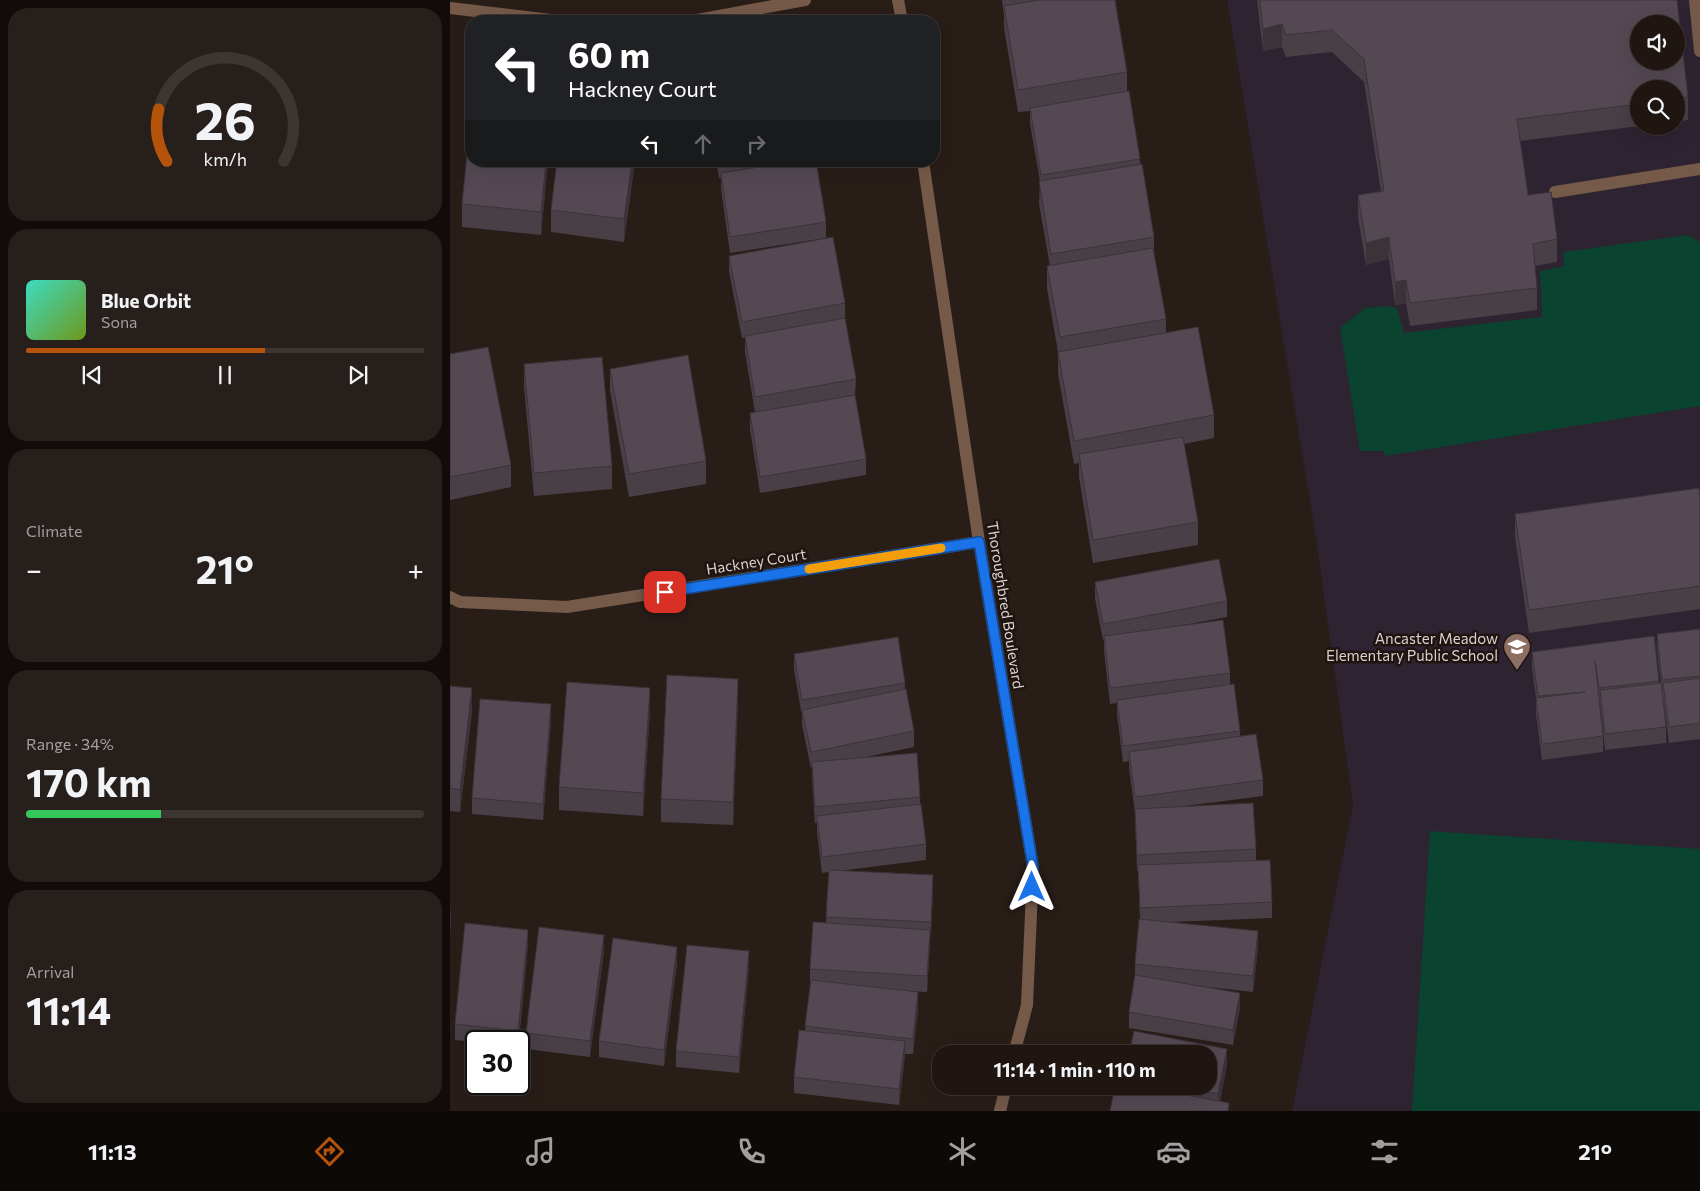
<!DOCTYPE html>
<meta charset="utf-8">
<style>
body{margin:0;font-family:Commissioner,sans-serif;background:#271f1b;color:#f1f3f6;height:100vh;display:flex;flex-direction:column;font-size:19px;white-space:nowrap}
*{box-sizing:border-box;margin:0}
p{font-size:16px;color:#a19f9f}
.icon{flex:none;width:28px;height:28px;fill:none;stroke:currentColor;stroke-width:2;stroke-linecap:round;stroke-linejoin:round}
.map{position:relative;flex:1;overflow:hidden}
.sheet{display:flex;flex-direction:column;gap:8px;padding:8px;background:#110c0a;width:450px}
.sheet>*{flex:none}
.banner{position:absolute;left:15px;top:15px;width:475px;height:152px;border-radius:20px;box-shadow:0 5px 20px #0002,0 0 0 1px #3c3532;background:#202124;color:#fff;overflow:hidden}
.tools{position:absolute;left:1180px;top:15px;display:grid;gap:10px}
.tools a{display:grid;place-items:center;width:55px;height:55px;border-radius:50%;background:#1f1612;box-shadow:0 5px 20px #0002,0 0 0 1px #3c3532;font-size:25px}
.speed{position:absolute;left:15px;top:1030px;display:flex;gap:10px;font-size:25px;font-weight:700;text-align:center}
.speed>*{display:grid;place-content:center;width:65px;height:65px;border-radius:50%;background:#1f1612;box-shadow:0 5px 20px #0002,0 0 0 1px #3c3532;line-height:1}
.speed .limit{border:2px solid #111;border-radius:8px;background:#fff;color:#111}
.pin{position:absolute;display:grid;place-items:center;width:42px;height:42px;color:#fff;margin:-21px;border-radius:10px;box-shadow:0 2px 8px #0006}
.me{position:absolute;width:55px;margin:-28px;rotate:0deg;stroke-linejoin:round;filter:drop-shadow(0 0 4px #0008)}
.turn{display:flex;align-items:center;gap:18px;height:105px;padding:0 20px;font-size:22px}
.turn .icon{width:65px;height:65px;stroke-width:2.5}
.turn b{display:block;font-size:35px;line-height:42px}
.lanes{display:flex;align-items:center;height:48px;padding:0 20px;background:#0003;justify-content:center;gap:25px;direction:ltr}
.lanes .off{opacity:.35}
.big{font-size:38px;font-weight:700;line-height:1.1}
.sheet .card{flex:1;display:flex;flex-direction:column;justify-content:center;gap:8px;min-width:0;padding:0 18px;border-radius:20px;background:#271f1b}
.sheet .dial{align-items:center;gap:0}
.dial svg{height:130px;overflow:visible;fill:none;stroke:#3c3532;stroke-width:7;stroke-linecap:round;text-anchor:middle}
.dial text{fill:#f1f3f6;stroke:none}
.song{display:flex;align-items:center;gap:15px}
.cover{width:60px;height:60px;border-radius:8px;background:linear-gradient(135deg,hsl(170 70% 55%),hsl(80 70% 35%))}
.played{height:5px;border-radius:2px;background:linear-gradient(90deg,#b45309 60%,#3c3532 60%)}
.keys{display:flex;justify-content:space-around;direction:ltr}
.heat{display:flex;justify-content:space-between;align-items:center;font-size:28px;direction:ltr}
.charge{height:8px;border-radius:4px;background:linear-gradient(90deg,#34c759 34%,#3c3532 0)}
.trip{position:absolute;left:482px;top:1045px;width:285px;height:50px;border-radius:20px;background:#1f1612;box-shadow:0 5px 20px #0002,0 0 0 1px #3c3532;font-weight:700;line-height:50px;text-align:center}
.tabs{display:flex;height:80px;justify-content:space-around;align-items:center;background:#0c0907;color:#a19f9f}
.tabs .icon{width:35px;height:35px}
.tabs .active{color:#b45309}
.tabs b{font-size:22px;color:#f1f3f6}
main{display:flex;flex:1;min-height:0}
.map>svg:first-child{display:block}
</style>
<main>
<section class="sheet">
<div class="card dial"><svg viewBox="0 0 100 80">
<path d="M14 69A42 42 0 1 1 86 69"/>
<path d="M14 69A42 42 0 0 1 9 37" stroke="#b45309"/>
<text x="50" y="56" font-size="32" font-weight="700">26</text>
<text x="50" y="72" font-size="11">km/h</text>
</svg></div>
<div class="card">
<div class="song"><i class="cover"></i><div><b>Blue Orbit</b><p>Sona</p></div></div>
<div class="played"></div>
<div class="keys"><svg class="icon" aria-label="previous" viewBox="0 0 24 24"><path d="M18 5L8 12l10 7zM5 5v14"/></svg><svg class="icon" aria-label="pause" viewBox="0 0 24 24"><path d="M8 5v14M16 5v14"/></svg><svg class="icon" aria-label="next" viewBox="0 0 24 24"><path d="M6 5l10 7-10 7zM19 5v14"/></svg></div>
</div>
<div class="card"><p>Climate</p>
<div class="heat"><a>−</a><b class="big">21°</b><a>+</a></div>
</div>
<div class="card"><p>Range · 34%</p><b class="big">170 km</b><div class="charge"></div></div>
<div class="card"><p>Arrival</p><b class="big">11:14</b></div>
</section>
<div class="map">
<svg width="1250" height="1111" viewBox="0 0 1250 1111">
<rect width="100%" height="100%" fill="#291d18"/>
<path fill="#2e2331" fill-rule="evenodd" d="M777 0H1250V1111H842L903 805 866 537ZM1189 24H1226V61H1189ZM1189 89H1226V126H1189Z"/>
<g fill="#0a432f">
<polygon points="1238,235 1250,242 1250,406 935,456 934,451 910,451 890,328 915,308 936,306 947,308 954,333 1092,317 1090,271 1114,266 1113,252"/>
<polygon points="980,831 1250,849 1250,1111 962,1111"/>
</g>
<g fill="none" stroke-linecap="round" stroke-linejoin="round">
<g stroke="#755a4a" stroke-width="12">
<polyline points="1245,0 1250,51"/>
<polyline points="1105,192 1250,169"/>
</g>
<g stroke="#755a4a" stroke-width="12">
<polyline points="448,0 452,21"/>
<polyline points="0,8 109,21"/>
<polyline points="242,21 355,0"/>
<polyline points="473,161 529,542 583,867 577,1005 564,1054"/>
<polyline points="0,597 10,602 117,607 529,542"/>
<polyline points="550,1111 556,1086"/>
</g>
</g>
<g fill="#483f47">
<polygon points="552,0 665,0 677,72 677,92 690,159 690,164 704,237 704,252 716,319 716,332 764,415 764,438 734,444 748,522 748,545 643,563 629,477 629,463 624,464 608,374 608,352 597,289 597,266 600,266 589,204 590,181 580,124 580,111 568,112 554,28 554,16"/>
<polygon points="807,0 1227,0 1238,97 1238,120 1226,122 1226,89 1189,89 1189,126 1190,126 1070,141 1078,195 1107,239 1107,262 1085,266 1087,288 1087,310 960,326 956,303 945,305 939,259 916,265 908,218 908,195 931,192 914,82 882,52 836,57 832,47 813,51"/>
<polygon points="98,161 91,235 12,227 12,204"/>
<polygon points="185,161 174,242 101,232 101,210"/>
<polygon points="266,161 366,161 376,222 376,238 280,253 271,189 271,178 269,178"/>
<polygon points="279,256 395,303 395,318 406,379 405,395 416,459 416,475 310,493 300,429 300,413 305,412 295,352 295,338 292,338 279,272"/>
<polygon points="0,354 61,465 61,487 0,500"/>
<polygon points="74,364 162,466 162,489 84,496 74,387"/>
<polygon points="160,369 256,461 256,484 179,497 160,391"/>
<polygon points="1250,498 1250,609 1079,633 1065,537 1065,514"/>
<polygon points="645,582 777,601 777,617 734,625 780,673 780,684 790,731 790,737 813,780 813,796 735,806 806,849 806,860 822,902 822,918 721,922 808,947 803,992 758,987 790,1008 783,1045 679,1028 679,1012 685,975 685,964 690,919 688,871 687,871 685,813 679,768 679,761 673,762 667,715 667,703 660,704 654,651 654,640 653,640 645,598"/>
<polygon points="1250,629 1250,739 1219,743 1213,696 1216,727 1216,743 1155,750 1150,704 1149,704 1153,736 1153,752 1092,760 1086,714 1086,698 1082,668 1082,652 1204,636 1209,683 1211,683 1207,649 1207,634"/>
<polygon points="344,654 455,683 455,689 464,731 464,747 411,758 470,797 470,804 476,844 476,860 389,871 483,891 477,992 457,991 468,1008 463,1054 455,1054 449,1105 344,1093 344,1077 355,1030 360,985 360,969 376,923 379,872 372,873 367,832 367,823 365,823 362,778 362,767 361,768 352,725 352,716 344,670"/>
<polygon points="0,686 22,711 10,812 0,811"/>
<polygon points="288,701 283,825 211,822 211,799"/>
<polygon points="200,711 193,816 109,810 109,787"/>
<polygon points="101,720 93,820 22,814 22,798"/>
<polygon points="78,945 69,1041 26,1041 26,1042 5,1040 5,1024"/>
<polygon points="154,951 140,1057 76,1049 76,1033"/>
<polygon points="227,963 214,1066 149,1057 149,1041"/>
<polygon points="299,967 289,1073 226,1067 226,1051"/>
<polygon points="777,1065 770,1102 779,1111 665,1086 759,1086"/>
</g>
<g fill="#3b333a">
<polygon points="832,24 832,47 813,51 813,29"/>
<polygon points="96,161 98,161 91,235 91,212"/>
<polygon points="182,161 185,161 174,242 174,219"/>
<polygon points="939,237 939,259 916,265 916,243"/>
<polygon points="956,280 956,303 945,305 945,282"/>
<polygon points="288,679 288,701 283,825 283,802"/>
<polygon points="22,688 22,711 10,812 10,790"/>
<polygon points="200,688 200,711 193,816 193,793"/>
<polygon points="101,704 101,720 93,820 93,804"/>
<polygon points="483,875 483,891 481,937 481,922"/>
<polygon points="1,903 1,926 0,937 0,914"/>
<polygon points="78,930 78,945 68,1041 68,1031"/>
<polygon points="480,930 480,946 477,992 477,976"/>
<polygon points="808,931 808,947 803,992 803,976"/>
<polygon points="154,935 154,951 140,1057 140,1041"/>
<polygon points="227,947 227,963 214,1066 214,1050"/>
<polygon points="299,951 299,967 289,1073 289,1057"/>
<polygon points="468,992 468,1008 463,1054 463,1039"/>
<polygon points="790,993 790,1008 783,1045 783,1030"/>
<polygon points="455,1041 455,1057 449,1105 449,1089"/>
<polygon points="777,1049 777,1065 768,1110 768,1094"/>
</g>
<g fill="#544953" stroke="#3b333a" fill-rule="evenodd">
<polygon points="589,0 665,0 677,72 568,90 554,6"/>
<path d="M810 0H1227L1238 97 1226 99V89H1189V104L1067 119 1078 195 1101 192 1107 239 1083 244 1087 288 960 303 956 280 945 282 939 237 916 243 908 195 934 191 914 59 882 30 836 35 832 24 813 29ZM1189 24H1226V61H1189Z"/>
<polygon points="679,91 690,159 591,175 580,108"/>
<polygon points="21,116 21,161 96,161 91,212 12,204"/>
<polygon points="107,161 182,161 174,219 101,210"/>
<polygon points="348,161 366,161 376,222 280,237 271,173"/>
<polygon points="692,164 704,237 601,254 589,181"/>
<polygon points="383,237 395,303 292,322 279,256"/>
<polygon points="703,248 716,319 610,337 597,266"/>
<polygon points="395,318 406,379 305,397 295,336"/>
<polygon points="748,327 764,415 624,441 608,352"/>
<polygon points="38,347 61,465 0,477 0,354"/>
<polygon points="238,355 256,461 179,474 160,369"/>
<polygon points="152,357 162,466 84,473 74,364"/>
<polygon points="405,395 416,459 310,477 300,413"/>
<polygon points="733,437 748,522 643,540 629,454"/>
<polygon points="1249,488 1250,498 1250,586 1079,610 1065,514"/>
<polygon points="769,559 777,601 653,624 645,582"/>
<polygon points="773,620 780,673 660,688 654,636"/>
<polygon points="1250,629 1250,676 1212,680 1207,634"/>
<polygon points="1204,636 1209,681 1149,688 1145,661 1153,736 1092,744 1086,698 1135,692 1088,696 1082,652"/>
<polygon points="448,637 455,683 352,700 344,654"/>
<polygon points="217,675 288,679 283,802 211,799"/>
<polygon points="1250,678 1250,723 1219,727 1213,683"/>
<polygon points="117,682 200,688 193,793 109,787"/>
<polygon points="1211,683 1216,727 1155,734 1150,690"/>
<polygon points="784,684 790,731 673,746 667,700"/>
<polygon points="0,686 22,688 10,790 0,788"/>
<polygon points="456,689 464,731 361,752 352,710"/>
<polygon points="30,699 101,704 93,804 22,798"/>
<polygon points="806,734 813,780 685,797 679,752"/>
<polygon points="467,753 470,797 365,807 362,762"/>
<polygon points="803,803 806,849 687,855 685,809"/>
<polygon points="471,804 476,844 372,857 367,816"/>
<polygon points="820,860 822,902 690,908 688,865"/>
<polygon points="379,870 483,875 481,922 376,917"/>
<polygon points="689,919 808,931 803,976 685,964"/>
<polygon points="363,922 480,930 477,976 360,969"/>
<polygon points="15,923 78,930 68,1031 5,1024"/>
<polygon points="89,927 154,935 140,1041 76,1033"/>
<polygon points="163,938 227,947 214,1050 149,1041"/>
<polygon points="237,945 299,951 289,1057 226,1051"/>
<polygon points="685,975 790,993 783,1030 679,1012"/>
<polygon points="361,980 468,992 463,1039 355,1026"/>
<polygon points="349,1030 455,1041 449,1089 344,1077"/>
<polygon points="684,1031 777,1049 768,1094 725,1086 759,1086 759,1054 679,1054"/>
<polygon points="665,1086 688,1086 779,1103 778,1111 660,1111"/>
</g>
<g fill="none" stroke-linecap="round" stroke-linejoin="round">
<defs>
<polyline id="route" points="215,592 529,542 583,867 582,887"/>
</defs>
<use href="#route" stroke="#114b97" stroke-width="12"/>
<use href="#route" stroke="#1a73e8" stroke-width="9"/>
<polyline stroke="#f59e0b" stroke-width="9" points="359,569 491,548"/>
</g>
<defs>
<symbol id="school-pin" viewBox="-11 -11 22 30"><path d="M0 17L-7.5 6A9.5 9.5 0 1 1 7.5 6Z" fill="#8d6e63" stroke="#1f140f"/><path d="M0-5L7-2L0 1L-7-2ZM-4 1L0 2.5L4 1V4Q0 6-4 4Z" fill="#fff"/></symbol>
</defs>
<g fill-rule="evenodd">
<use href="#school-pin" x="1051" y="631" width="32" height="43"/>
</g>
<g text-anchor="middle" dominant-baseline="central" stroke-width="5" stroke-linejoin="round" paint-order="stroke">
<g font-size="15" fill="#dad2cf" stroke="#1f140f">
<text transform="translate(306 561) rotate(-9)">Hackney Court</text>
<text transform="translate(556 605) rotate(81)">Thoroughbred Boulevard</text>
</g>
<g font-size="15" fill="#dad2cf" stroke="#1f140f" text-anchor="end">
<text x="1048" y="638">Ancaster Meadow<tspan x="1048" dy="17">Elementary Public School</tspan></text>
</g>
</g>
</svg>
<div class="tools">
<a><svg class="icon" aria-label="sound" viewBox="0 0 24 24"><path d="M4 9h4l5-4v14l-5-4H4zM17 9q2 3 0 6"/></svg></a>
<a><svg class="icon" aria-label="search" viewBox="0 0 24 24"><circle cx="10" cy="10" r="6"/><path d="M15 15l6 6"/></svg></a>
</div>
<div class="speed"><div class="limit">30</div></div>
<div class="pin" style="left:215px;top:592px;background:#d93025"><svg class="icon" aria-label="arrive" viewBox="0 0 24 24"><path d="M6 21V4h12l-3 4 3 4H6"/></svg></div>
<svg class="me" style="left:582px;top:887px" viewBox="-20 -20 40 40"><path d="M0-17L14 15 0 8-14 15z" fill="#1a73e8" stroke="#fff" stroke-width="4"/></svg>
<div class="trip">11:14 · 1 min · 110 m</div>
<div class="banner">
<div class="turn"><svg class="icon" aria-label="left" viewBox="0 0 24 24"><path d="M17 20v-9H6M10 6l-5 5 5 5"/></svg><div><b>60 m</b>Hackney Court</div></div>
<div class="lanes"><svg class="icon" aria-label="left" viewBox="0 0 24 24"><path d="M17 20v-9H6M10 6l-5 5 5 5"/></svg><svg class="icon off" aria-label="ahead" viewBox="0 0 24 24"><path d="M12 20V5M6 11l6-6 6 6"/></svg><svg class="icon off" aria-label="right" viewBox="0 0 24 24"><path d="M7 20v-9h11M14 6l5 5-5 5"/></svg></div>
</div>
</div>
</main>
<nav class="tabs">
<b>11:13</b>
<svg class="icon active" aria-label="directions" viewBox="0 0 24 24"><path d="M12 3l9 9-9 9-9-9zM9 14v-3h6M13 9l2 2-2 2"/></svg>
<svg class="icon" aria-label="music" viewBox="0 0 24 24"><path d="M9 18V5l10-2v13"/><circle cx="6" cy="18" r="3"/><circle cx="16" cy="16" r="3"/></svg>
<svg class="icon" aria-label="phone" viewBox="0 0 24 24"><path d="M5 4h4l2 5-3 2q2 4 5 5l2-3 5 2v4C11 20 4 13 5 4z"/></svg>
<svg class="icon" aria-label="climate" viewBox="0 0 24 24"><path d="M12 3v18M4 7l16 10M4 17L20 7"/></svg>
<svg class="icon" aria-label="car" viewBox="0 0 24 24"><path d="M5 17H2v-5l4-1 3-4h7l3 4 3 1v5h-3M9 17h6M6 11h13"/><circle cx="7" cy="17" r="2"/><circle cx="17" cy="17" r="2"/></svg>
<svg class="icon" aria-label="filters" viewBox="0 0 24 24"><path d="M4 7h16M4 17h16"/><circle cx="9" cy="7" r="2"/><circle cx="15" cy="17" r="2"/></svg>
<b>21°</b>
</nav>
